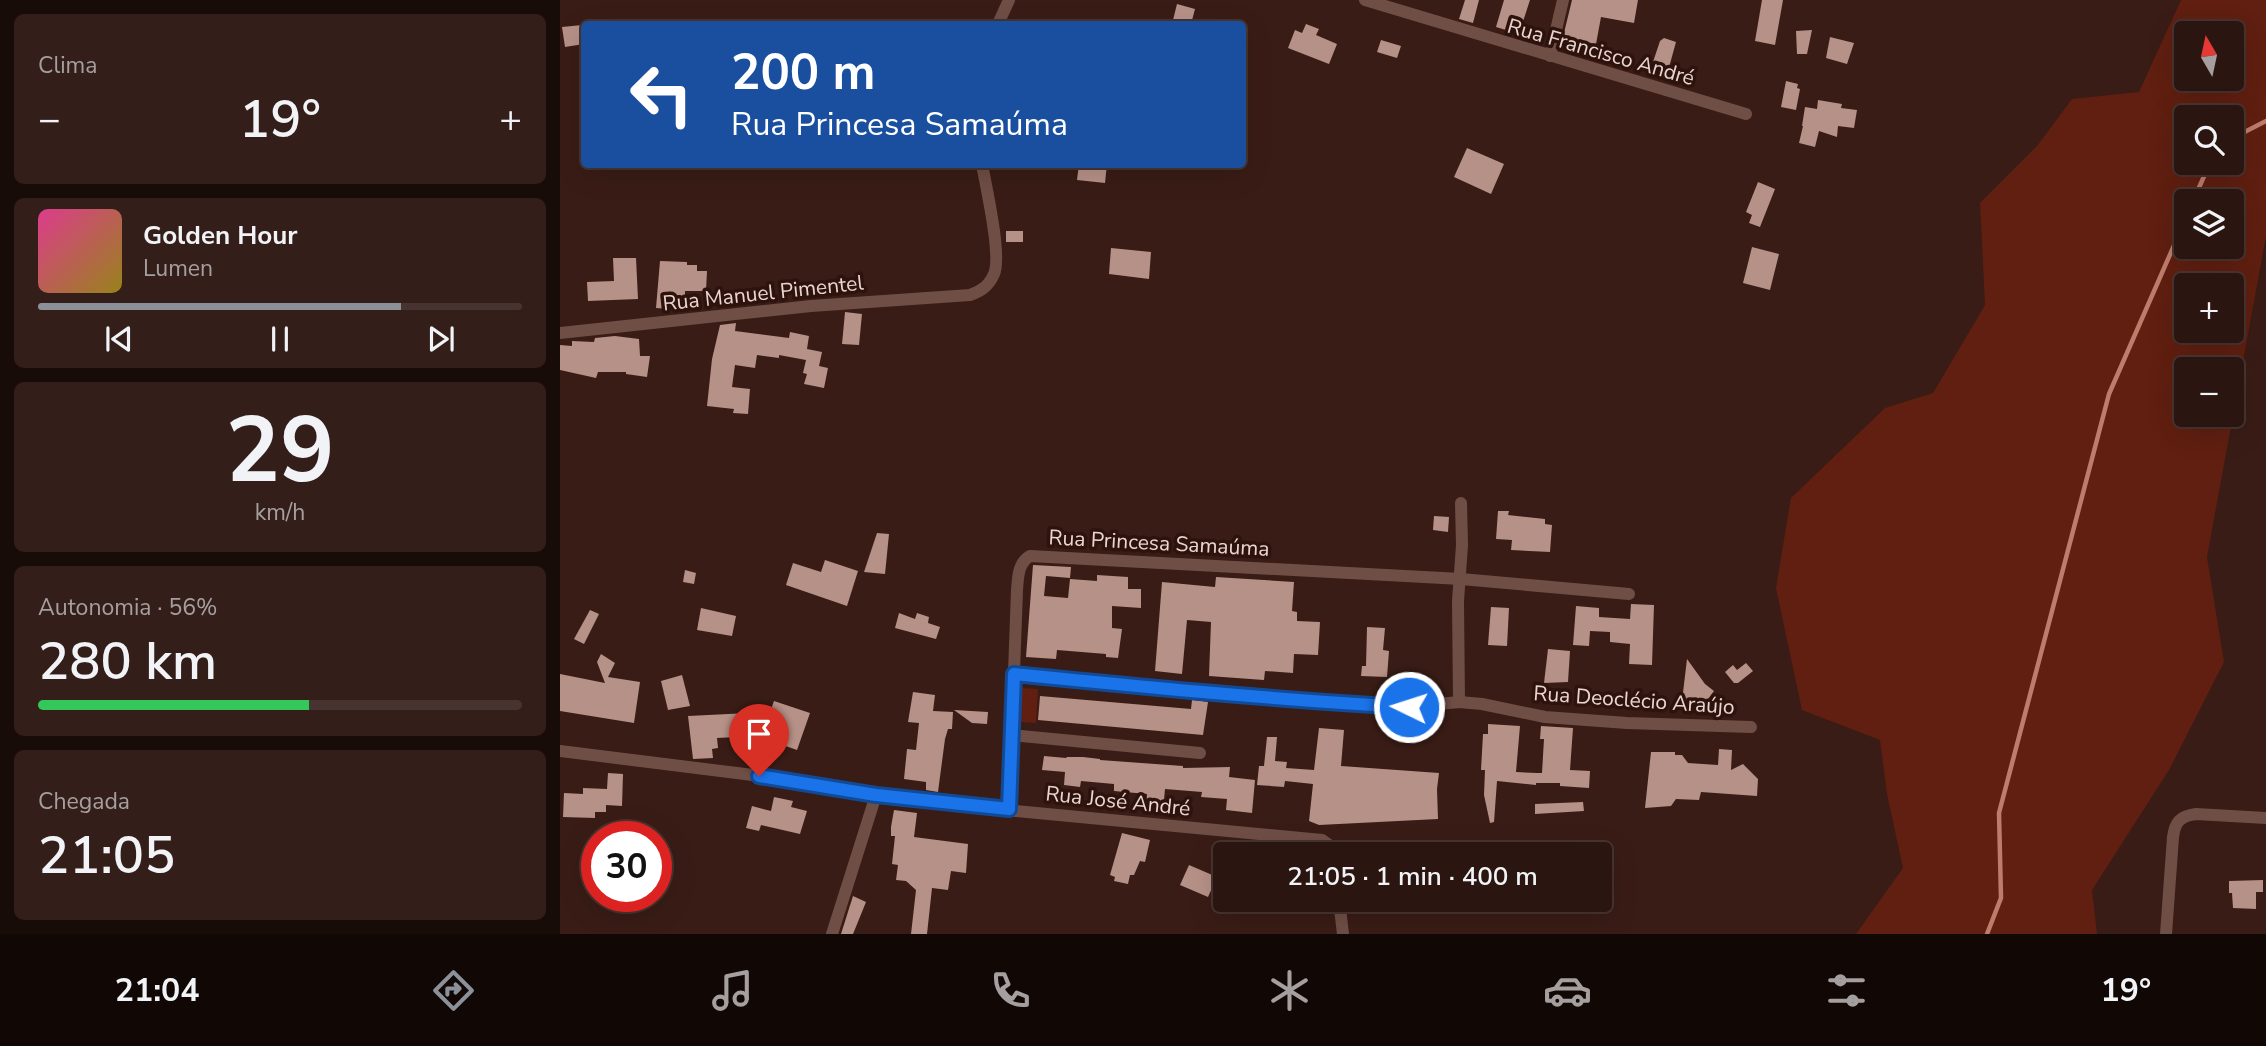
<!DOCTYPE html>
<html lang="pt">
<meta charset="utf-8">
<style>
body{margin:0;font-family:"Nunito Sans",sans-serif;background:#331e19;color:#f1f3f6;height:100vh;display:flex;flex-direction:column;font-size:26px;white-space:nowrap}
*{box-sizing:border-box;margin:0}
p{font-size:23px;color:#a69f9f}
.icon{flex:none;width:38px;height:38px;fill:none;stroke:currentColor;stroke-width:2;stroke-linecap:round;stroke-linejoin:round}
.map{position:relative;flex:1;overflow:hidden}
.sheet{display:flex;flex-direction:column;gap:14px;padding:14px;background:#180c09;width:560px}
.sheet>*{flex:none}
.banner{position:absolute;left:21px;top:21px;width:665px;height:147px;border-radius:7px;box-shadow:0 7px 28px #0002,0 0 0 2px #473430;background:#1a4fa0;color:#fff;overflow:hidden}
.needle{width:46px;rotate:351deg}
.tools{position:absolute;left:1614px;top:21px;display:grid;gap:14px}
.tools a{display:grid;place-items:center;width:70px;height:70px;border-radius:7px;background:#2b1510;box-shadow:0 7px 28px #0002,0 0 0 2px #473430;font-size:35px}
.speed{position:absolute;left:21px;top:821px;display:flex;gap:14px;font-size:35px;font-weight:700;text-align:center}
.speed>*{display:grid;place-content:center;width:91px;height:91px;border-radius:50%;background:#2b1510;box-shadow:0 7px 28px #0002,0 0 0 2px #473430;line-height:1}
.speed .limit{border:10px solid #d22;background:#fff;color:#111}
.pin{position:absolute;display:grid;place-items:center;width:60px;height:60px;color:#fff;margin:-72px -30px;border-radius:50% 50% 50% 0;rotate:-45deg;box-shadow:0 0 7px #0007}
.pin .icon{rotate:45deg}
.me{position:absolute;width:77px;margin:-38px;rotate:274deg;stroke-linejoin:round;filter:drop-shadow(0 0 5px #0008)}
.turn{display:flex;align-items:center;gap:24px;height:147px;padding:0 35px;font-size:32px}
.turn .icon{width:91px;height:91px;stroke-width:2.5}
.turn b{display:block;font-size:49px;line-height:60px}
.big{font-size:52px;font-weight:600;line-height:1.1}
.sheet .widget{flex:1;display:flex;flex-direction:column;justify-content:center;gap:10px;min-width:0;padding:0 24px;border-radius:10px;background:#331e19}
.sheet .dial{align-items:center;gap:0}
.dial b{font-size:91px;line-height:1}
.song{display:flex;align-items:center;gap:21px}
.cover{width:84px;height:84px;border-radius:10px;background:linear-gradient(135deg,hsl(330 70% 55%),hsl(50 70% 35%))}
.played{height:7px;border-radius:4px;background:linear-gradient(90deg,#8c9099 75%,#473430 75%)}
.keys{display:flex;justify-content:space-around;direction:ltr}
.heat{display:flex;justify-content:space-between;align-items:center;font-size:38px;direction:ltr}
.charge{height:10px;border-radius:5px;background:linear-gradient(90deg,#34c759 56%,#473430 0)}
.trip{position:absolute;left:653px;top:842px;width:399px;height:70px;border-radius:7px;background:#2b1510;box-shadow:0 7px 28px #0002,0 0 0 2px #473430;font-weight:600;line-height:70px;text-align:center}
.dock{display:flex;height:112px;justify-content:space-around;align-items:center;background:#110806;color:#a69f9f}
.dock .icon{width:49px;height:49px}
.dock .current{color:#8c9099}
.dock b{font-size:32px;color:#f1f3f6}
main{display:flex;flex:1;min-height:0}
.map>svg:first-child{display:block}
</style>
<main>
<section class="sheet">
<div class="widget"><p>Clima</p>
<div class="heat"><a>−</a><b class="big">19°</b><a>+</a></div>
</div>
<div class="widget">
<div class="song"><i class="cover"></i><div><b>Golden Hour</b><p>Lumen</p></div></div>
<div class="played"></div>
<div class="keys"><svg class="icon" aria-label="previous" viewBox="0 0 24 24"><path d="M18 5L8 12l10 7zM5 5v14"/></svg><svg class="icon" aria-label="pause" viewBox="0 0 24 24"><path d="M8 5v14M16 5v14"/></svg><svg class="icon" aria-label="next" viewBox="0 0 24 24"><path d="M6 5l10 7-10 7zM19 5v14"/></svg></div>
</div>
<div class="widget dial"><b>29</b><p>km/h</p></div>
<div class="widget"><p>Autonomia · 56%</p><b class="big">280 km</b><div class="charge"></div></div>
<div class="widget"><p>Chegada</p><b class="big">21:05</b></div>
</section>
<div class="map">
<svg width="1706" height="934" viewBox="0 0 1706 934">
<rect width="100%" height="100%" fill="#391c15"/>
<g fill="#601f10" fill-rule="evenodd">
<path d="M1621 0H1706V236L1647 557 1664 662 1609 770 1532 890 1537 934H1296L1343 868 1327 794 1320 740 1242 710 1216 588 1231 498 1325 408 1373 393 1425 305 1420 203 1477 146 1512 99 1579 92ZM1626 33H1671V79H1626ZM1626 117H1671V163H1626ZM1626 201H1671V247H1626ZM1626 285H1671V331H1626ZM1626 369H1671V415H1626Z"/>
<polygon points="462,688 478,689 476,723 460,722"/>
</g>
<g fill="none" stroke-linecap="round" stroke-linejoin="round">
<g stroke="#be7c6c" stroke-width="4.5">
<polyline points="1671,139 1706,121"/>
<polyline points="1633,201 1650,163"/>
<polyline points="1427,934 1441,898 1439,813 1549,394 1626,218"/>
</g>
</g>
<g fill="#b69187">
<polygon points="905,0 919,0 913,23 899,19"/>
<polygon points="944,0 970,0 959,34 936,27"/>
<polygon points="1012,0 1078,0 1074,23 1041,17 1036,44 1003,37"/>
<polygon points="1202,0 1223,0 1215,45 1195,41"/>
<polygon points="617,4 635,9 631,24 612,24"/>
<polygon points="746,24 759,29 756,35 777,44 769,64 728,48 735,30 742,33"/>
<polygon points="22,25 24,27 24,44 5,47 2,27"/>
<polygon points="1252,30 1247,54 1237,54 1236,31"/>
<polygon points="1270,37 1294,43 1287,64 1266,58"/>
<polygon points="1104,38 1116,42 1108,71 1092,65 1100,41"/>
<polygon points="821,40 841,46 837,58 817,52"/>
<polygon points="1226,81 1238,84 1237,88 1240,89 1236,110 1221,107"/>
<polygon points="1258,100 1282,104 1281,108 1297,110 1294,128 1278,126 1277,137 1259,131 1255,147 1239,143 1243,126 1242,126 1245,107 1257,109"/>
<polygon points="907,148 944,164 931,194 894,177"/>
<polygon points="519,164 547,164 545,183 517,180"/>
<polygon points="1198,182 1215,189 1200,227 1189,223 1192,215 1186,212"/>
<rect x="446" y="231" width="17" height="11"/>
<polygon points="1192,247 1219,254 1210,290 1183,283"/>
<polygon points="551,248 591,252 589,279 549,274"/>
<polygon points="53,258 76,258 78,299 28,301 27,282 54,281"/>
<polygon points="100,261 127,262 127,265 137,265 137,271 147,271 146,291 125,291 125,296 109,295 109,309 96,308"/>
<polygon points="285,312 302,314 299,345 282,344"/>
<polygon points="176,323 175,331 229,338 230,332 249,336 247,349 262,352 259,366 268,368 264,388 244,384 247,374 243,373 246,360 219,355 219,358 197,355 195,368 175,365 172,387 190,389 188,414 173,413 174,409 147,406 152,359 160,325"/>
<polygon points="55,336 79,339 80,356 90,356 87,377 66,374 66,372 38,372 36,378 0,370 0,345 12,346 12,341 34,342 35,338"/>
<polygon points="938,511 949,511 948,515 985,519 985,524 992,525 990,552 951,550 952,540 936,539"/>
<polygon points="874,516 889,517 888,532 873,530"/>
<polygon points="317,533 329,534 325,574 304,572"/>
<polygon points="265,560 298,571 287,606 226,585 233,563 261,572"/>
<polygon points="473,565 511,567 510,578 486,576 484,596 508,598 510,579 537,581 537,575 568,577 568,589 581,589 581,608 552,606 552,628 562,629 558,658 546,657 546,654 497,650 496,659 466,657"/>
<polygon points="125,570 136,573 134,584 123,582"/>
<polygon points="656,577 734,582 732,611 737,612 737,621 760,622 758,655 734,654 733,673 705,671 704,680 649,676 651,622 627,620 622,674 595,671 602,582 655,587"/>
<polygon points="1071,604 1094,605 1092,665 1069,664 1070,644 1050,642 1050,632 1030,631 1029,646 1013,645 1016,606 1039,608 1039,617 1070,619"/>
<polygon points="931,607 949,608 947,646 928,645"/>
<polygon points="141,608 176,616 172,636 137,630"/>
<polygon points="30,610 39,614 24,644 14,639"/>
<polygon points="339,613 355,619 357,613 369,617 368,623 380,627 376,639 335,628"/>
<polygon points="807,627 825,628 823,650 829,651 827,677 801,676 802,666 806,666"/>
<polygon points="988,649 1010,651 1008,682 984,683"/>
<polygon points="41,654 55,663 48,677 80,682 74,723 0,711 0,674 45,683 37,662"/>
<polygon points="1127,659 1145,684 1154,691 1145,703 1122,701"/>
<polygon points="1186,663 1193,671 1178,683 1174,683 1165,672 1173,665 1177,670"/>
<polygon points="122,675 130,706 108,710 101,681"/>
<polygon points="353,692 375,695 373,711 393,712 392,729 388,729 385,739 378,792 366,790 366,782 344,779 347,749 356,750 359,723 348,722"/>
<polygon points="480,696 631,709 632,700 648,702 643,735 478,720"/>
<polygon points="214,701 250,713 237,750 197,736 157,738 158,748 152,749 153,758 133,759 128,716 210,712"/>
<polygon points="394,710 428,712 427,724 412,723"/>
<polygon points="928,724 960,726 956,772 977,773 982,773 984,739 980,739 981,726 1013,728 1010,770 1030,771 1029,788 1000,786 1000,783 976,783 976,785 937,781 934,822 930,823 924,795 925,770 921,770 923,734 928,734"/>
<polygon points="759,728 784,730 781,766 879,773 877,789 878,819 759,825 749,821 753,784 725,781 724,787 697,785 699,766 704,766 707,737 717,737 715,761 727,762 726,768 754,770"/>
<polygon points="1159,749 1172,750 1171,770 1183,764 1198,779 1197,796 1141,792 1139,800 1116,799 1111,806 1085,808 1091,752 1115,752 1115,755 1122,755 1128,763 1158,765"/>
<polygon points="484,756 506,758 507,757 523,757 540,759 540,760 623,766 623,768 670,767 669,777 695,780 692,813 666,810 667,799 641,797 642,792 605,789 603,811 586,809 587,794 554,791 554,784 521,781 520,787 504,785 505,772 482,770"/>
<polygon points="48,773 63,774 62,806 46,805 46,812 35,812 35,818 3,817 4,793 23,794 23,788 47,789"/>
<polygon points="214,797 233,801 231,807 247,811 240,834 201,825 199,831 186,828 192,806 211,811"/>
<polygon points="1023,802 1024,811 975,814 975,804"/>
<polygon points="334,810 357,813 354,837 408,844 406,873 391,871 388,890 372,888 367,934 351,934 356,890 346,881 336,880 338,865 332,864 335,836 331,836 331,827"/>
<polygon points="562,833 590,840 585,862 580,861 574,875 570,875 568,884 554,881 555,877 550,875"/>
<polygon points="629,865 657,877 648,897 620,885"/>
<polygon points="1703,880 1703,892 1696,892 1696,909 1673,908 1672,893 1669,893 1669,881"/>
<polygon points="293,896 306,902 293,934 281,934"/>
</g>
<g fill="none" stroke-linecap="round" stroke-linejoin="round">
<g stroke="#6f4e46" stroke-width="12">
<polyline points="805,0 1186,114"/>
<polyline points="438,24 449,0"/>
<polyline points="990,56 1003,0"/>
<path d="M0 333 251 306 410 295C421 291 429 286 434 274 442 256 426 187 422 164"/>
<polyline points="454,674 707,699 788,702 849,707 899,702 922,704 985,717 1067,723 1191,727"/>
<polyline points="899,702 898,601 902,545 901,503"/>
<polyline points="451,735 640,753"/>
<polyline points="0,751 225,779 316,795 403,806 762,840 769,845 772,854"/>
<path d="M449 809 457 590C458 577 458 563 470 556L901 579 1069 594"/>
<polyline points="779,900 783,934"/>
<polyline points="272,934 316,795"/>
<path d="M1606 934 1613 837C1615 822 1620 816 1636 814L1706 818"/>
</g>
</g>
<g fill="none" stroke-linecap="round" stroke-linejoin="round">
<defs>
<path id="route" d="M199 776 316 795 449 809 454 674C585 687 717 700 849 707"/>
</defs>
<use href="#route" stroke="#114b97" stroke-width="18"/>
<use href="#route" stroke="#1a73e8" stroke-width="12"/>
</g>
<g text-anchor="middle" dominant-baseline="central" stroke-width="7" stroke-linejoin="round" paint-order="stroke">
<g font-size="21" fill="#ead6d1" stroke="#2e130c">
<text transform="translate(1041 52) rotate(16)">Rua Francisco André</text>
<text transform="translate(203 293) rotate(-6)">Rua Manuel Pimentel</text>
<text transform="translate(599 543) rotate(3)">Rua Princesa Samaúma</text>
<text transform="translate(1074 700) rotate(4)">Rua Deoclécio Araújo</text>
<text transform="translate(558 801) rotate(6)">Rua José André</text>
</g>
</g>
</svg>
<div class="tools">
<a><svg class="needle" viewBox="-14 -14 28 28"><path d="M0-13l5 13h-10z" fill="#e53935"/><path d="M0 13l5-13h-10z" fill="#a69f9f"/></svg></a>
<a><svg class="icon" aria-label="search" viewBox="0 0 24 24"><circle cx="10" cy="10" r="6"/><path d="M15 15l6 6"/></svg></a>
<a><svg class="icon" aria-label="layers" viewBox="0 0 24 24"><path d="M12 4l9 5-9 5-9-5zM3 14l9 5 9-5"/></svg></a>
<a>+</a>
<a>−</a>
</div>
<div class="speed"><div class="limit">30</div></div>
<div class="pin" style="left:199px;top:776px;background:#d93025"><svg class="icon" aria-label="arrive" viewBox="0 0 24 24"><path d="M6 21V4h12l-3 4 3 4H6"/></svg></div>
<svg class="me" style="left:849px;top:707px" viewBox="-20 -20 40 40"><circle r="17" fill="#1a73e8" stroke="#fff" stroke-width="3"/><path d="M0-11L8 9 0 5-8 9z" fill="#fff"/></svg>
<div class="trip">21:05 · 1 min · 400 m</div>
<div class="banner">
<div class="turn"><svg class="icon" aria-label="left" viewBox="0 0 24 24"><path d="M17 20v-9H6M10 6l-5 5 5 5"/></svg><div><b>200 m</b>Rua Princesa Samaúma</div></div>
</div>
</div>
</main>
<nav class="dock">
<b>21:04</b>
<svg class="icon current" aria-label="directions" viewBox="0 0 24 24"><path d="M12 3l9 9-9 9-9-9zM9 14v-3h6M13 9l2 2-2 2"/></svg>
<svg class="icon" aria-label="music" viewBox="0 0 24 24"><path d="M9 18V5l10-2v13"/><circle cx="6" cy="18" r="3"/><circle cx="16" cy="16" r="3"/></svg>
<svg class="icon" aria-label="phone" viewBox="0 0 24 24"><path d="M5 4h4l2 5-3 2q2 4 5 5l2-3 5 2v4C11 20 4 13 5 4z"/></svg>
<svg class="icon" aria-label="climate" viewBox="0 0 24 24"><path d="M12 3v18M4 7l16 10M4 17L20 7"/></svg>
<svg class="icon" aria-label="car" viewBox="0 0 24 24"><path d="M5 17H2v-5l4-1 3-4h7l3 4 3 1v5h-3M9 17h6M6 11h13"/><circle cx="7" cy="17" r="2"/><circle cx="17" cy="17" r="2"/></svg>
<svg class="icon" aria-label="filters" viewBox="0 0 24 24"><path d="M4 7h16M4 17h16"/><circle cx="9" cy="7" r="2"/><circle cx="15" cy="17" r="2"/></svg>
<b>19°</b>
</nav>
